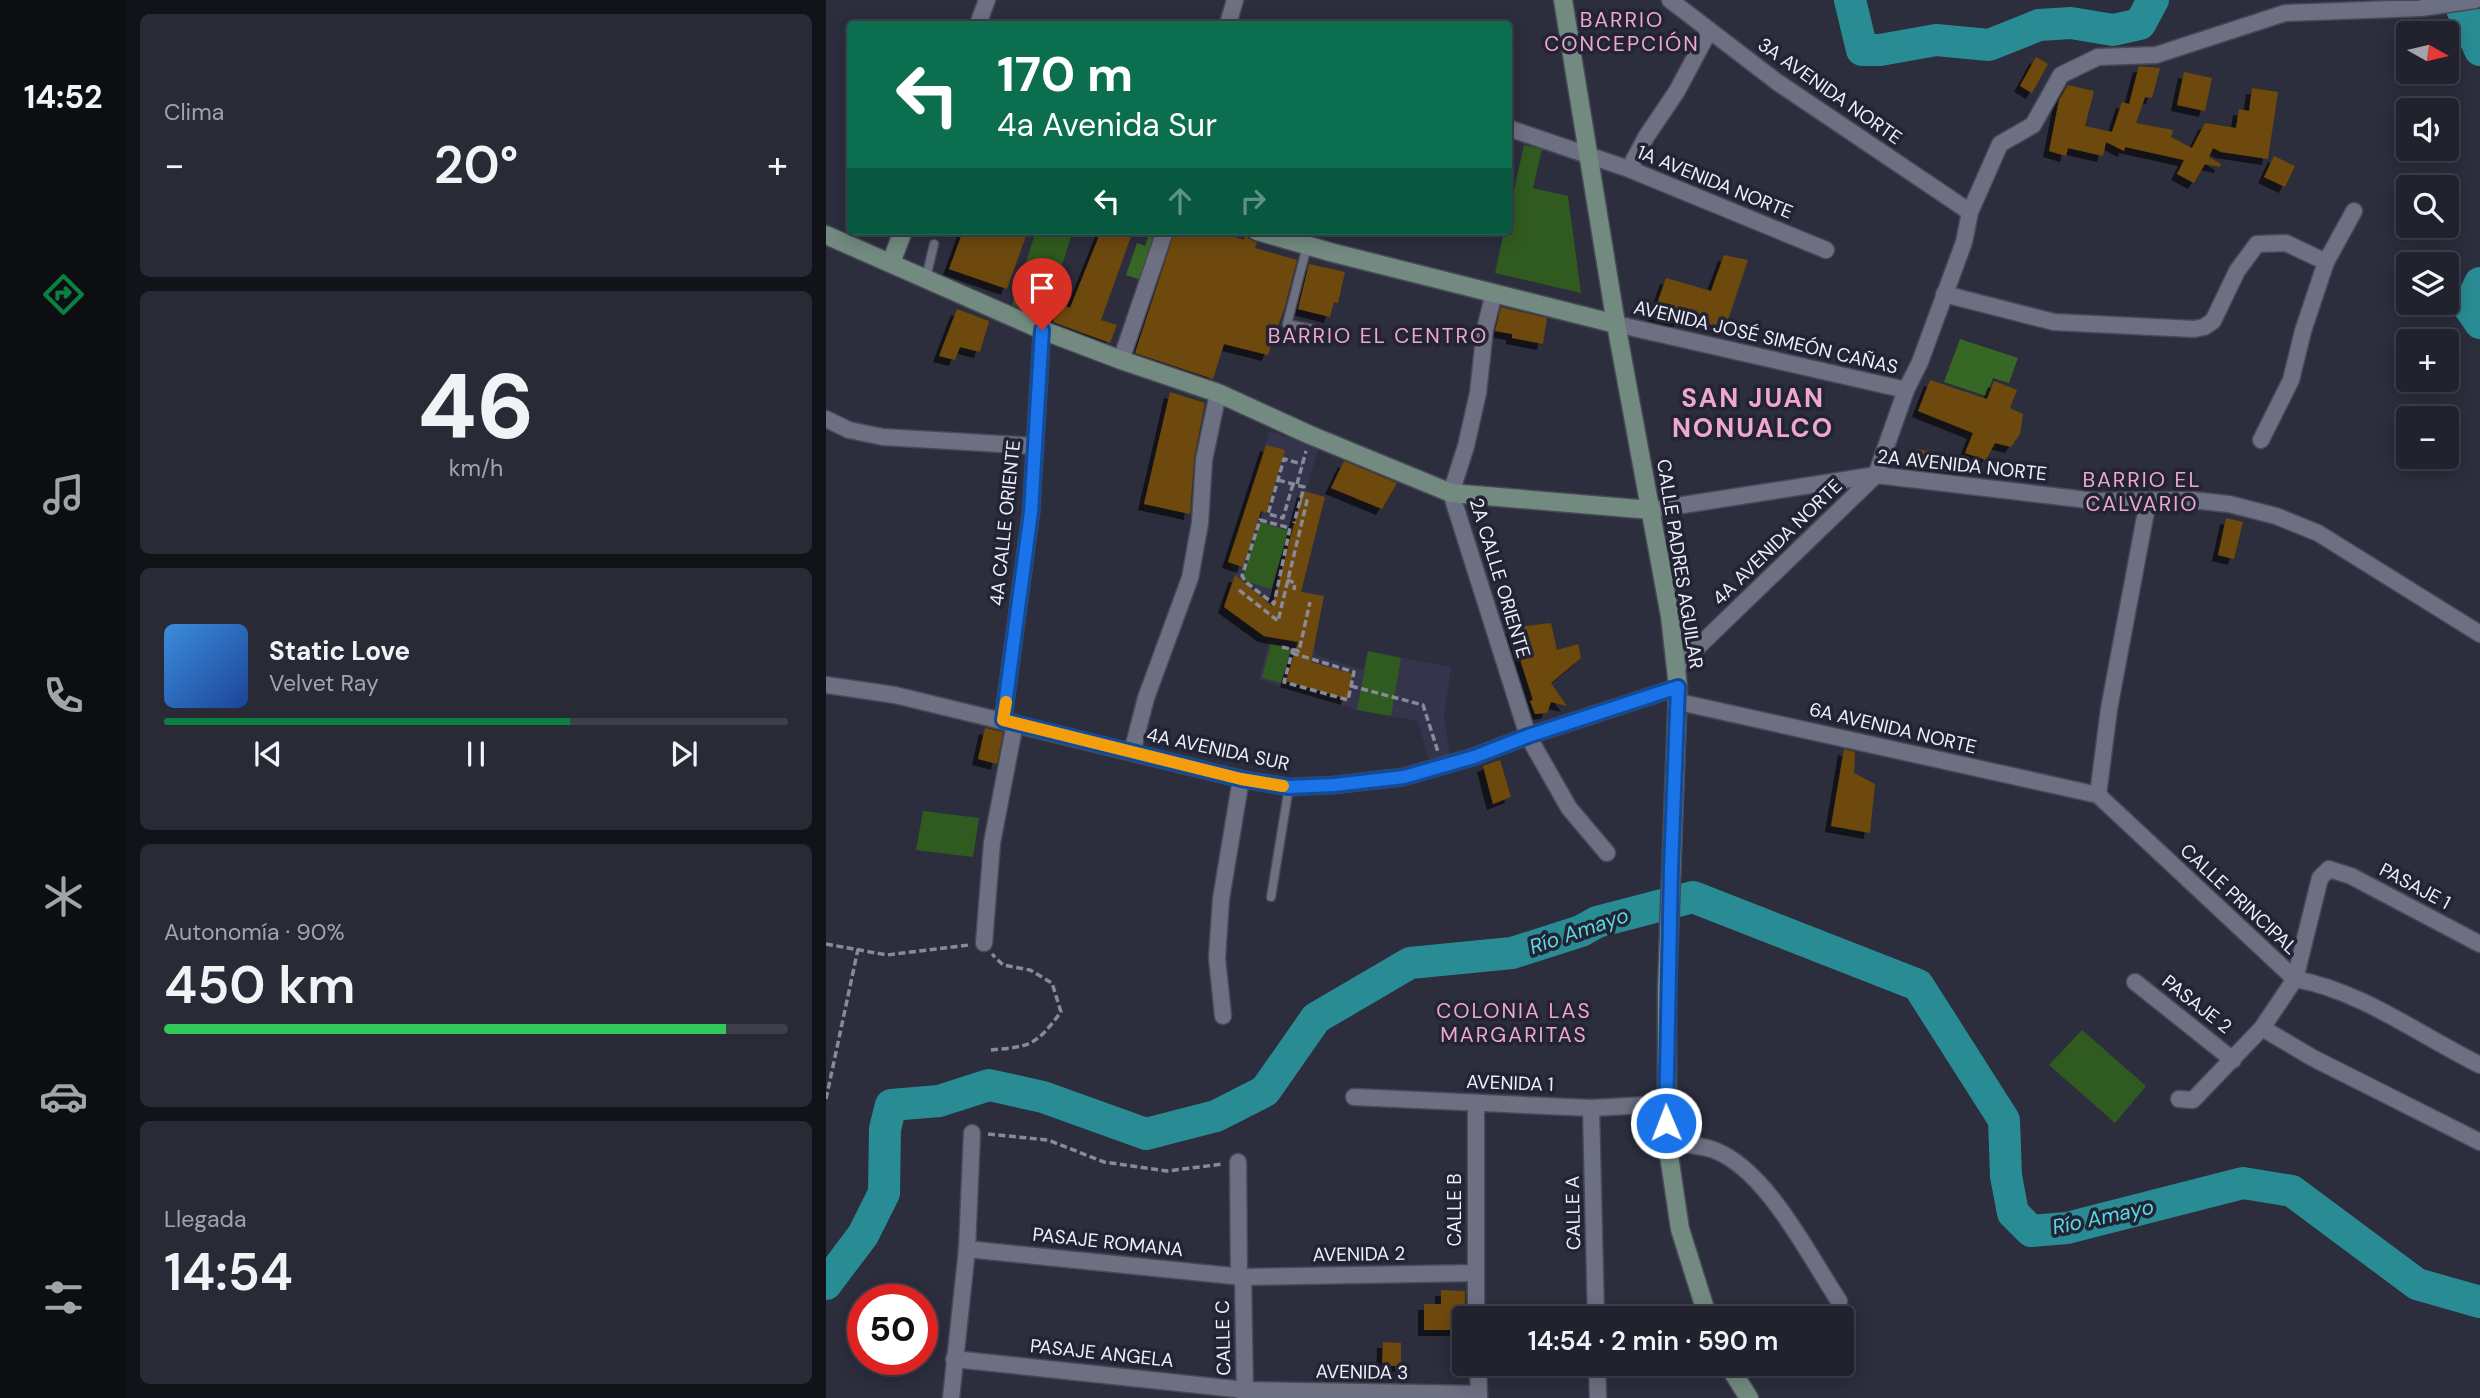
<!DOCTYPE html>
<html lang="es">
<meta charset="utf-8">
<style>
body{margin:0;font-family:"DM Sans",sans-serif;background:#292a36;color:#f1f3f6;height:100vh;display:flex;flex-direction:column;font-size:26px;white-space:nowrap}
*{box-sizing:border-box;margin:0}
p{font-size:23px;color:#a2a4aa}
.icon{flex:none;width:38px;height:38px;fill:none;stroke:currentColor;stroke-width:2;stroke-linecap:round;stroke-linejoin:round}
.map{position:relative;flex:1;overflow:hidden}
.drawer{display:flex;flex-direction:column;gap:14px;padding:14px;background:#121319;width:700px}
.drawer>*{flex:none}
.top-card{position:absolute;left:21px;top:21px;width:665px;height:214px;border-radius:7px;box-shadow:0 4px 18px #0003,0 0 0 2px #3e3f4a;background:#0b6e4f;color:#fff;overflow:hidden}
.needle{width:46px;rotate:98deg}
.fabs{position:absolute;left:1570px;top:21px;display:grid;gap:14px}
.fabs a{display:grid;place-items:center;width:63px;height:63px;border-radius:7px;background:#21222e;box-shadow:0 4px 18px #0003,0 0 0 2px #3e3f4a;font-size:35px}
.speed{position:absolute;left:21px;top:1284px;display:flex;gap:14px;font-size:35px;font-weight:700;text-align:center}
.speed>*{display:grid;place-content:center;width:91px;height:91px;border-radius:50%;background:#21222e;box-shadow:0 4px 18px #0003,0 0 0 2px #3e3f4a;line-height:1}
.speed .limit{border:10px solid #d22;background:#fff;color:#111}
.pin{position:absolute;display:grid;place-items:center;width:60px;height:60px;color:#fff;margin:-72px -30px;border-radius:50% 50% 50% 0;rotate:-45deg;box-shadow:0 0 7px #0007}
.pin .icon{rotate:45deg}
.me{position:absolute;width:77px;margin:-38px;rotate:359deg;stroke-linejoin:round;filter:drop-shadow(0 0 5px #0008)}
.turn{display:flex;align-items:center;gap:24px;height:147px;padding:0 35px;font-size:32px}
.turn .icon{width:91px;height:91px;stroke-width:2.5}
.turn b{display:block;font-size:49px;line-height:60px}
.lanes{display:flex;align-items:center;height:66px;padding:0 35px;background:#0003;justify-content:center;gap:35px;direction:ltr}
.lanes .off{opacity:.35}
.big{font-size:52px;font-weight:600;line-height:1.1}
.drawer .widget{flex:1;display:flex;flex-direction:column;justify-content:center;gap:10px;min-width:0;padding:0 24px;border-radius:10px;background:#292a36}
.drawer .dial{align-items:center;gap:0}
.dial b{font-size:91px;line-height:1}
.song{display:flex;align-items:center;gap:21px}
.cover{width:84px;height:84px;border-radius:10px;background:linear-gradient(135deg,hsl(210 70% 55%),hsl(220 70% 35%))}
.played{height:7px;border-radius:4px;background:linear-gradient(90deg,#0b8043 65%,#3e3f4a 65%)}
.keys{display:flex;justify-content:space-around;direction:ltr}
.heat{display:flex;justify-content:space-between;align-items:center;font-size:38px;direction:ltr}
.charge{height:10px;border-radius:5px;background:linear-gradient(90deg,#34c759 90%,#3e3f4a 0)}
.trip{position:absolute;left:626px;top:1306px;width:402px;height:70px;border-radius:7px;background:#21222e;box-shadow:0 4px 18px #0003,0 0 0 2px #3e3f4a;font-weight:600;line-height:70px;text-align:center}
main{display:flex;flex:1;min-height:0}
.dock{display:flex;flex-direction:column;width:126px;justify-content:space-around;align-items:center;background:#0d0e12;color:#a2a4aa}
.dock .icon{width:49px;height:49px}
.dock .selected{color:#0b8043}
.dock b{font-size:32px;color:#f1f3f6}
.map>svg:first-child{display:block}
</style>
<main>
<nav class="dock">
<b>14:52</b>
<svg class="icon selected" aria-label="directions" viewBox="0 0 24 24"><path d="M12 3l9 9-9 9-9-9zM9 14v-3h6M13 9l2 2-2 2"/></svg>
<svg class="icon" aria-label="music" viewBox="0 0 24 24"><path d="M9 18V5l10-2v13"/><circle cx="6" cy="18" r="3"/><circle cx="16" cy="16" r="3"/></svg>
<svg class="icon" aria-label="phone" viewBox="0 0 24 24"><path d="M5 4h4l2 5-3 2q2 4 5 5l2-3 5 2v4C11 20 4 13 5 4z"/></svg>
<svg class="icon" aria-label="climate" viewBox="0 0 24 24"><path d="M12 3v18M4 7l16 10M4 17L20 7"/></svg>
<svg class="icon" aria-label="car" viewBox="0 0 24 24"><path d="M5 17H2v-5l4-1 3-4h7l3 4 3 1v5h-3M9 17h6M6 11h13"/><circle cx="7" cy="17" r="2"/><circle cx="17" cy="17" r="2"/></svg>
<svg class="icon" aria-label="filters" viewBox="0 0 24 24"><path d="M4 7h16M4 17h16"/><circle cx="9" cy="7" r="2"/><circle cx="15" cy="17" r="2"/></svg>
</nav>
<section class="drawer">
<div class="widget"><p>Clima</p>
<div class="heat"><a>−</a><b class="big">20°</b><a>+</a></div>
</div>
<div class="widget dial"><b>46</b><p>km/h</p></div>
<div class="widget">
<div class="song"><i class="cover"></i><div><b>Static Love</b><p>Velvet Ray</p></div></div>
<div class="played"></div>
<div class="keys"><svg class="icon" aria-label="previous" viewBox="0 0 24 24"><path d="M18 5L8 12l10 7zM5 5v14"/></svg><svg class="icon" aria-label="pause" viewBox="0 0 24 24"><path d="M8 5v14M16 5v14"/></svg><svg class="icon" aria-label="next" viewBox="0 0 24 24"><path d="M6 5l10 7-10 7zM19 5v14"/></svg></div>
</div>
<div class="widget"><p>Autonomía · 90%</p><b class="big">450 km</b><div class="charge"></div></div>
<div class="widget"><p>Llegada</p><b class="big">14:54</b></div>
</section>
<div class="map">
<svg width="1654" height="1398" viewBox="0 0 1654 1398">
<defs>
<filter id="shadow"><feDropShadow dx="-6" dy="6" stdDeviation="0" flood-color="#0009"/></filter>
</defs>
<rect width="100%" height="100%" fill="#2c2d3d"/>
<polygon fill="#34354c" points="443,431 493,447 480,490 499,497 475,591 498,596 488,645 490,655 537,670 542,651 625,667 618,716 624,756 602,759 592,721 531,710 433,680 443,640 398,607 409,575 402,562 432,475"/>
<g fill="#305b20">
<polygon points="698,145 716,149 707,188 742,196 755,293 669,273 678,231 682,231 683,213"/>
<polygon points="210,231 247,231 219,318 186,305"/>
<polygon points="434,522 463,531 445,589 416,580"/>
<polygon points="445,643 465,649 455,683 436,678"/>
<polygon points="542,651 575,658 565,716 531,710"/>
<polygon points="97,811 153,818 147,857 90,850"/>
<polygon points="1256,1030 1320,1086 1289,1123 1223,1065"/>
</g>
<g fill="#376725">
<polygon points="324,231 330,233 315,280 300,275 311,243 319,246"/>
<polygon points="1134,339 1192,358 1183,383 1167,378 1160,396 1118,382"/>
</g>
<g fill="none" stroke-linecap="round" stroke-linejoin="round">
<g stroke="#298c95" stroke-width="32">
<polyline points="1024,0 1036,50 1054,50 1110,40 1163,45 1213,25 1245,23 1287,30 1314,24 1327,0"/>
<polyline points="1632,0 1654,50"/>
<polyline points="1654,283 1643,307 1654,323"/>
<polyline points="0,1284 37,1235 58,1193 59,1129 65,1105 113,1101 163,1085 217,1097 320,1134 390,1116 439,1091 490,1018 584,963 686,953 755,931 771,922 867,897 1092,985 1178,1120 1180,1176 1187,1213 1205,1231 1241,1228 1417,1183 1466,1191 1591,1284 1654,1302"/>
</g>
</g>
<g fill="#6d4a07" filter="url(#shadow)">
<polygon points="1210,57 1222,64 1206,93 1194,86"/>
<polygon points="1313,66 1334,68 1326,98 1319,97 1310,123 1347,130 1345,137 1366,148 1379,123 1410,128 1413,109 1423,111 1426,88 1452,92 1442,159 1395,152 1387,148 1383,157 1395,164 1394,167 1379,164 1368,183 1351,174 1358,160 1299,147 1298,151 1280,142 1277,156 1242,148 1240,156 1223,151 1233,100 1242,85 1268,91 1259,126 1286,132 1296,102 1303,104"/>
<polygon points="1358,72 1386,78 1379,111 1351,105"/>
<polygon points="1448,156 1469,166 1459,187 1438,177"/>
<polygon points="137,231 188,231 200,236 181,289 123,269"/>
<polygon points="275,231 307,231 275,320 291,325 284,343 227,322 234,304 244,308"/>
<polygon points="349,231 391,231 418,240 420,231 422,238 431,243 429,248 471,260 459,306 442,355 398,344 387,379 309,353"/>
<polygon points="898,255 922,260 899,329 855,316 853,322 827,315 840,278 885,291"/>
<polygon points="483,264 519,272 512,303 508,302 504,317 472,309"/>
<polygon points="675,307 721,318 717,344 686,338 686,334 669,331"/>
<polygon points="131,309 163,321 154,352 134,347 129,360 113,356"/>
<polygon points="1104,380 1161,399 1168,381 1191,390 1184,408 1197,414 1194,434 1185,447 1169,443 1160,460 1139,453 1147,433 1092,411"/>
<polygon points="344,392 379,403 368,459 364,514 318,504"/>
<polygon points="440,445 459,450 440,513 435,511 417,567 402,562"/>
<polygon points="1090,449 1144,458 1141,475 1088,468"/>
<polygon points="518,461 571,483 556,509 505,488"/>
<polygon points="477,491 499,497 475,592 498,596 485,662 527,674 521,699 460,681 472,642 438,636 398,607 409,575 446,606"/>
<polygon points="1400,518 1417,522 1408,559 1392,555"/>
<polygon points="725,623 731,650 752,644 755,658 725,683 741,706 725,702 721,713 709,714 704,701 707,700 684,628"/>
<polygon points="159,728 177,732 171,764 152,759"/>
<polygon points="1018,749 1029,752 1028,773 1049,784 1044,833 1005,826"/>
<polygon points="674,760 685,797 667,804 657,766"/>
<polygon points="615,1290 639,1291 638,1330 598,1330 598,1304 615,1304"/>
<polygon points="557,1342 575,1343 575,1366 556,1366"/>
</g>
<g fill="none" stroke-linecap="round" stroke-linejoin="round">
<defs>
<g id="lane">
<polyline points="481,246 461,324 486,329"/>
<polyline points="100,278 108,244"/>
<polyline points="445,897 463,787"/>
</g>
<g id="street">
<polyline points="844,0 951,82 1144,212"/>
<polyline points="152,24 161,0"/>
<polyline points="402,24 409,0"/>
<polyline points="682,128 803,169 1000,250"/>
<polyline points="803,169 820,137 851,91 883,31"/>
<polyline points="668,293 659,329 652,393 640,446 625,493 702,736 743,808 781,853"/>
<polyline points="1118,294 1228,322 1368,329 1378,327 1387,321 1411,271 1431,244 1460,243 1500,262"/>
<polyline points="790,324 1080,390"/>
<polyline points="295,360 339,231"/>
<polyline points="0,419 23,430 57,437 208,446"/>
<polyline points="1435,440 1465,380 1477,331 1500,262 1528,211"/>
<polyline points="825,510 1050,475 1270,501 1365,500 1403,504 1450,516 1492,533 1654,634"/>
<polyline points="850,668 1050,475 1080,390 1094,362 1138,242 1144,212 1174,144 1207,125 1235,75 1272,57 1330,55 1459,13 1595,8 1649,0"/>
<polyline points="0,685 69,695 415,779 463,787 508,785 577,777 647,757 702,736 852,687"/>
<path d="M853 702 1272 795 1469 979C1536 991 1593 1035 1654 1065"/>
<polyline points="177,720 205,512 216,330"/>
<polyline points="306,752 320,698 364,578 374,523 378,460 392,393"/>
<polyline points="1272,795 1283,709 1322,501"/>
<polyline points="158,943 166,843 189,723"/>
<polyline points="1309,982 1407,1060"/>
<polyline points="397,1016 391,958 395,899 415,779"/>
<polyline points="1436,1028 1487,1058 1654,1142"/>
<polyline points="528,1097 765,1108 839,1104"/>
<polyline points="1353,1099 1367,1100 1436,1028 1469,979 1494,878 1503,869 1525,876 1654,944"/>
<polyline points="650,1103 650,1318"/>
<polyline points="765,1108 770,1318"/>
<path d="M841 1142C856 1144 874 1145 888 1150 941 1170 983 1256 1013 1301"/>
<polyline points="412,1162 413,1277"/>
<polyline points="141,1249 417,1277 649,1273"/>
<polyline points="417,1277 419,1397"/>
<polyline points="128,1359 419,1390 653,1394"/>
<polyline points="652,1363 653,1398"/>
<polyline points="771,1363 772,1398"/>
<polyline points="125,1398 141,1249 146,1133"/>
</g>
<g id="secondary">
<polyline points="737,0 790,324 844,616 852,687 841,989 841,1142 854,1229 882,1318"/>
<polyline points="431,231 504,252 790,324"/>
<polyline points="0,235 216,330 295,360 392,393 484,435 625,493 825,510"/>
<polyline points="65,263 77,231"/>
<polyline points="901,1363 923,1398"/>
</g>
</defs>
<use href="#lane" stroke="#484957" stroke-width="11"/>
<use href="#street" stroke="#484957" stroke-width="19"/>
<use href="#secondary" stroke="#484957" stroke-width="21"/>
<g stroke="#898a97" stroke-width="3.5" stroke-dasharray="7 3.5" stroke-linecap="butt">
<polyline points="452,480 478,487 468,523"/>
<polyline points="467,484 457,518 442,514 458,459 476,464"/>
<polyline points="471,484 480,451"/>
<polygon points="434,520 464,528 448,604 421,583 416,576"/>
<polyline points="461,580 469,583 468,590"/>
<polyline points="413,590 452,621 481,501 474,500"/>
<polyline points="456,647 473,651 484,602"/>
<polyline points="466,653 528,672 522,700 458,682 466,653 467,649"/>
<polyline points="525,686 597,705 612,752"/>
<polyline points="0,944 61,955 143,945"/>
<path d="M165 1050C206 1046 209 1046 235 1012L226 983 204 970 177 965 166 954"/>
<polyline points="0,1099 32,949"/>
<polyline points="162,1134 222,1140 278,1162 341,1171 397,1164"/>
</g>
<use href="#lane" stroke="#6d6f82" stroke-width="8"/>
<use href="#street" stroke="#6d6f82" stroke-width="16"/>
<use href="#secondary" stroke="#728a7f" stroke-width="18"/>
</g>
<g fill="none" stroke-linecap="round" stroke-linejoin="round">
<defs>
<polyline id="route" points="216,330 205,512 177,720 415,779 463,787 508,785 578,777 648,757 702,736 852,687 845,869 840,1123"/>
</defs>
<use href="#route" stroke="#114b97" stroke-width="18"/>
<use href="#route" stroke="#1a73e8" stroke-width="12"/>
<polyline stroke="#f59e0b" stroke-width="12" points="180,702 177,720 415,779 457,786"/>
</g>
<g text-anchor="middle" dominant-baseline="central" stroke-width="7" stroke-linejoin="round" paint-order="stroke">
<g font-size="19" fill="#eeeffa" stroke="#222333">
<text transform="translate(1004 91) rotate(35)">3A AVENIDA NORTE</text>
<text transform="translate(889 182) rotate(22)">1A AVENIDA NORTE</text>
<text transform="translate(940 337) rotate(13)">AVENIDA JOSÉ SIMEÓN CAÑAS</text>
<text transform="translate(1136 465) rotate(6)">2A AVENIDA NORTE</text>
<text transform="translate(179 523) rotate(-84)">4A CALLE ORIENTE</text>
<text transform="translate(951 542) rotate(-44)">4A AVENIDA NORTE</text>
<text transform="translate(854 564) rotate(81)">CALLE PADRES AGUILAR</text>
<text transform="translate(674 578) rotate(73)">2A CALLE ORIENTE</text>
<text transform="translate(1067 728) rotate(13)">6A AVENIDA NORTE</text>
<text transform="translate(392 749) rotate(12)">4A AVENIDA SUR</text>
<text transform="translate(1589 886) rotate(28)">PASAJE 1</text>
<text transform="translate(1413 899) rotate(43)">CALLE PRINCIPAL</text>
<text transform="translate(1371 1004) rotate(38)">PASAJE 2</text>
<text transform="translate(684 1083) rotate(2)">AVENIDA 1</text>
<text transform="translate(628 1210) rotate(-90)">CALLE B</text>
<text transform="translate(747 1213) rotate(-91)">CALLE A</text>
<text transform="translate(282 1242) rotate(6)">PASAJE ROMANA</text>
<text transform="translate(533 1254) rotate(-1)">AVENIDA 2</text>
<text transform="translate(397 1338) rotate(-91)">CALLE C</text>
<text transform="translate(276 1353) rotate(6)">PASAJE ANGELA</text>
<text transform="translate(536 1372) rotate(1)">AVENIDA 3</text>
</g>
<g font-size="21" letter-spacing="2" fill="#efa7d2" stroke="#222333">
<text x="796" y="20">BARRIO<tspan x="796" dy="24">CONCEPCIÓN</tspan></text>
<text x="552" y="336">BARRIO EL CENTRO</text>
<text x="1316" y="480">BARRIO EL<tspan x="1316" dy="24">CALVARIO</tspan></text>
<text x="688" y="1011">COLONIA LAS<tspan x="688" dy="24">MARGARITAS</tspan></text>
</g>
<g font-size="21" font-style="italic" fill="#5ad9e5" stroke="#222333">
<text transform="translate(753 931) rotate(-19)">Río Amayo</text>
<text transform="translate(1277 1217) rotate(-12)">Río Amayo</text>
</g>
<g font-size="26" font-weight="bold" letter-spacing="2" fill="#efa7d2" stroke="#222333">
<text x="927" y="398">SAN JUAN<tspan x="927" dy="30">NONUALCO</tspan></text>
</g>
</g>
</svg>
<div class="fabs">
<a><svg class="needle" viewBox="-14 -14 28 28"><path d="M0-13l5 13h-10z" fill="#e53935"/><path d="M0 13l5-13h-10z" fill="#a2a4aa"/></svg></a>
<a><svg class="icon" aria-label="sound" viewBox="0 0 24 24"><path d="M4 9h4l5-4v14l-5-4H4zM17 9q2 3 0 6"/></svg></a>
<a><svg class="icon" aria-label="search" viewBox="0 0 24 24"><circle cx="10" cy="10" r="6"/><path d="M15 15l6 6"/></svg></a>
<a><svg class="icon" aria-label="layers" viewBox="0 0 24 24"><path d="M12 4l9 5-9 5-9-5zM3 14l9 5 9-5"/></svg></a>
<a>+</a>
<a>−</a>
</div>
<div class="speed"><div class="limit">50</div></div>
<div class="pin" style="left:216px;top:330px;background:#d93025"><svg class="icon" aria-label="arrive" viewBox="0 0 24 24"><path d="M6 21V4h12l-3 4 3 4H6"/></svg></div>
<svg class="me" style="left:840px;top:1123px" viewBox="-20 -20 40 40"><circle r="17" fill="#1a73e8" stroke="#fff" stroke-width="3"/><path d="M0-11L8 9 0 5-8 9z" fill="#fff"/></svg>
<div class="trip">14:54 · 2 min · 590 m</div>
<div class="top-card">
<div class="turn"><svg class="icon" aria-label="left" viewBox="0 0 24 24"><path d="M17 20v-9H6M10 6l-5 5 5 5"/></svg><div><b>170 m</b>4a Avenida Sur</div></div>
<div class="lanes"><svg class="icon" aria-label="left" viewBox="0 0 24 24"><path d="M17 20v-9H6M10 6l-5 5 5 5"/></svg><svg class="icon off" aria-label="ahead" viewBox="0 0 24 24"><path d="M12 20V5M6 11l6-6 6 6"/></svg><svg class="icon off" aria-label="right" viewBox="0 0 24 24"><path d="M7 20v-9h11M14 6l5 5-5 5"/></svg></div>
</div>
</div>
</main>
